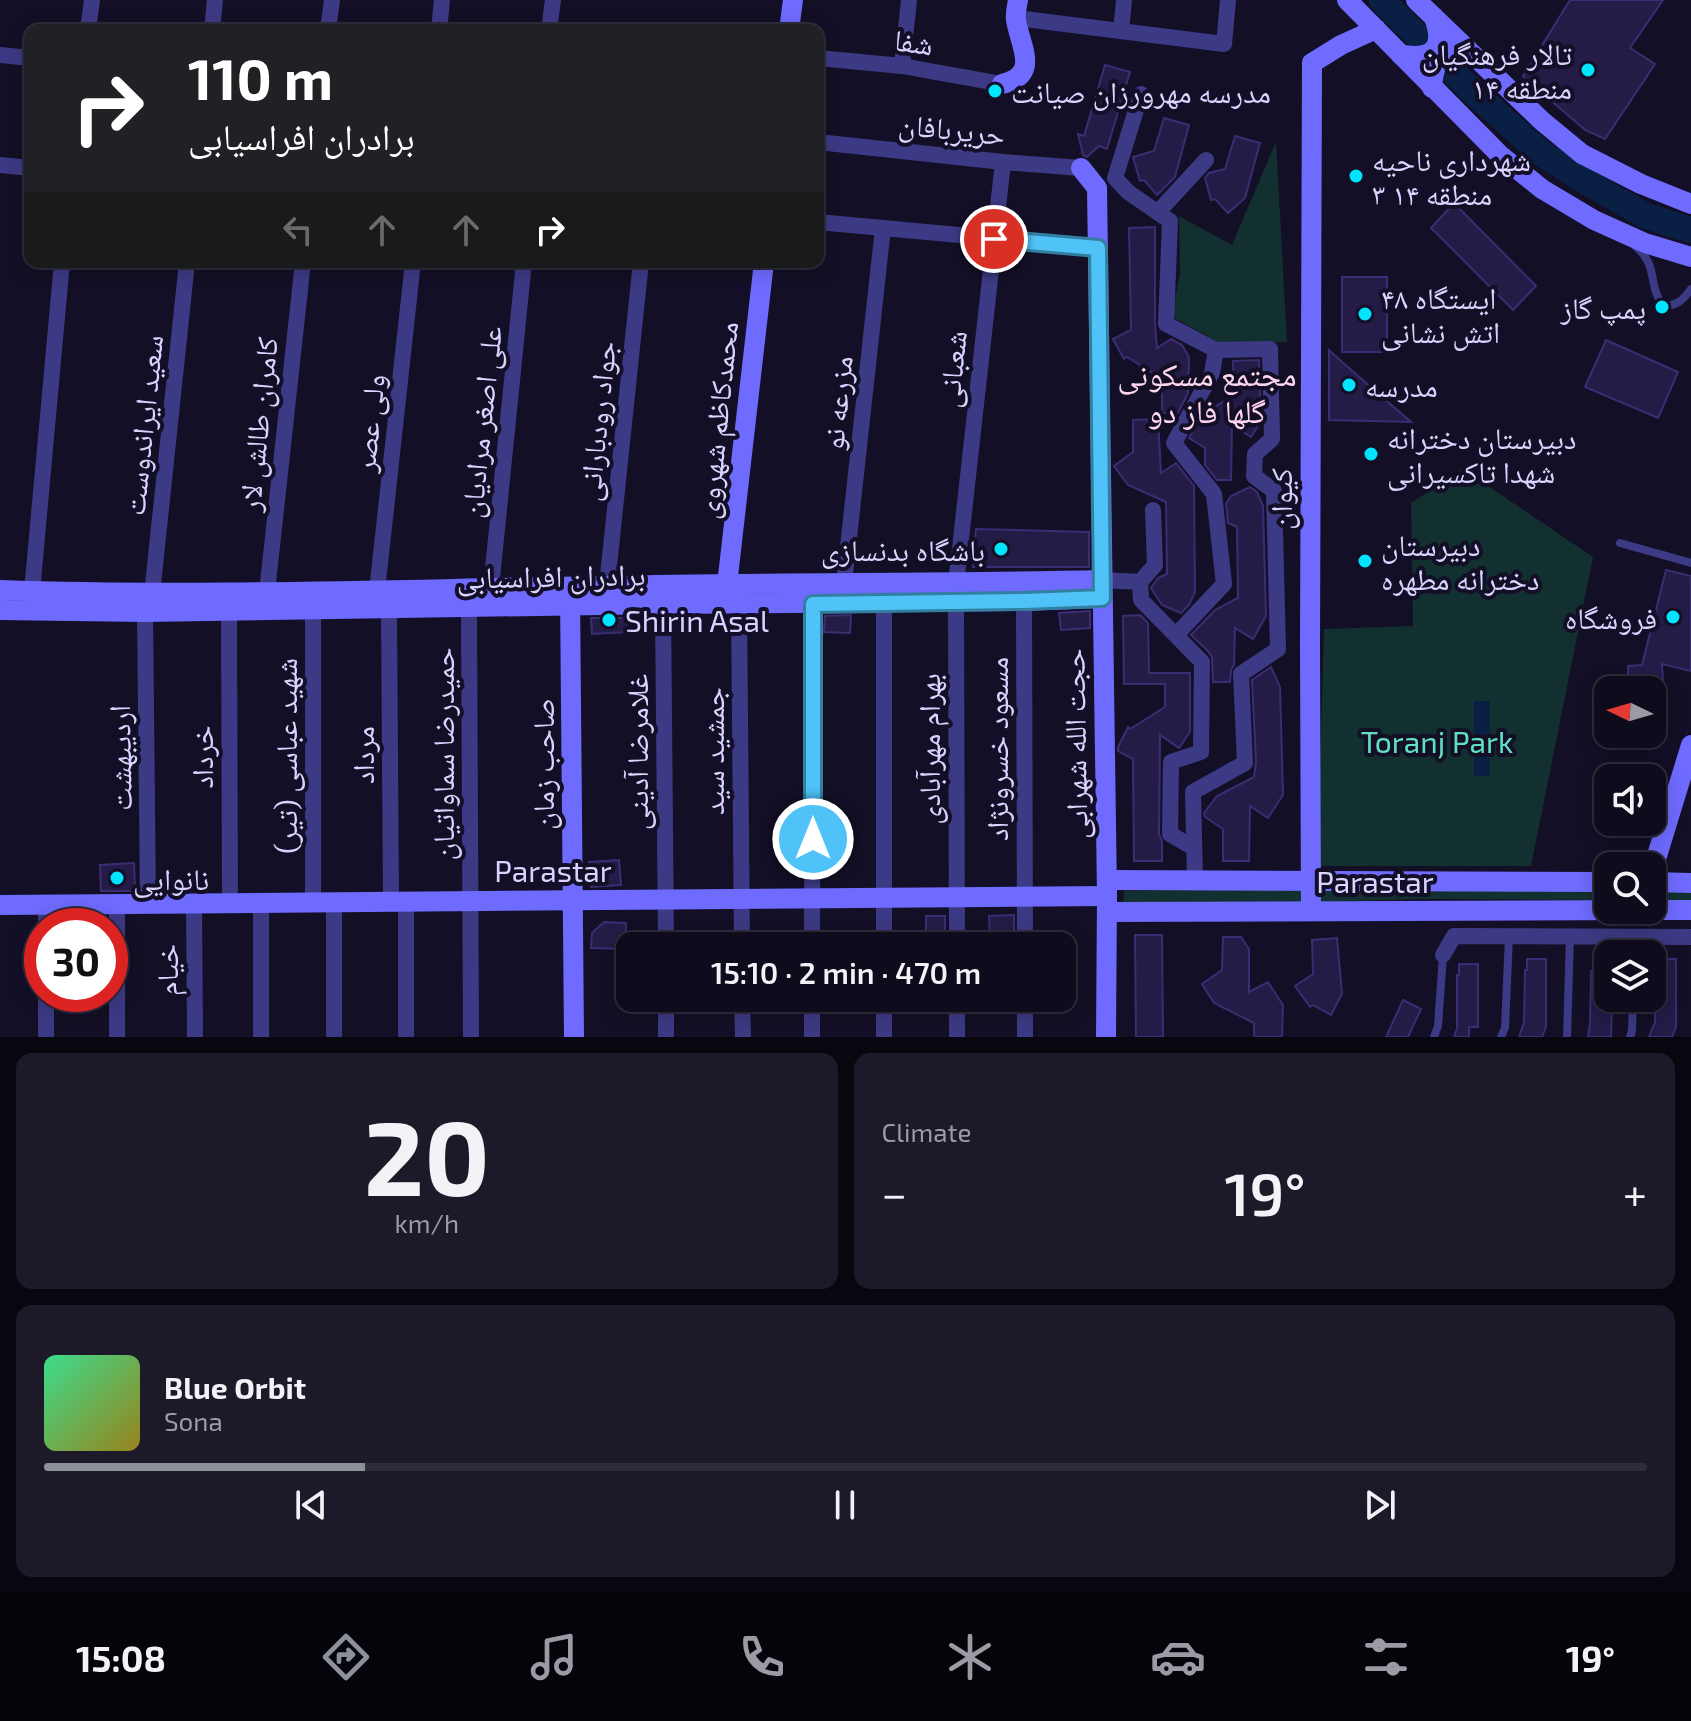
<!DOCTYPE html>
<meta charset="utf-8">
<style>
body{margin:0;font-family:"Exo 2","Noto Naskh Arabic",sans-serif;background:#1c1929;color:#f1f3f6;height:100vh;display:flex;flex-direction:column;font-size:30px;white-space:nowrap}
*{box-sizing:border-box;margin:0}
p{font-size:26px;color:#9b9ba3}
.icon{flex:none;width:44px;height:44px;fill:none;stroke:currentColor;stroke-width:2;stroke-linecap:round;stroke-linejoin:round}
.map{position:relative;height:1037px;overflow:hidden}
.side{display:flex;flex-direction:column;gap:16px;padding:16px;background:#08060f;flex:1}
.side>*{flex:none}
.banner{position:absolute;left:24px;top:24px;width:800px;height:244px;border-radius:16px;box-shadow:0 4px 20px #0003,0 0 0 2px #2e2b3b;background:#202124;color:#fff;overflow:hidden}
.needle{width:52px;rotate:275deg}
.fabs{position:absolute;left:1594px;top:676px;display:grid;gap:16px}
.fabs a{display:grid;place-items:center;width:72px;height:72px;border-radius:16px;background:#0e0b1c;box-shadow:0 4px 20px #0003,0 0 0 2px #2e2b3b;font-size:40px}
.speed{position:absolute;left:24px;top:908px;display:flex;gap:16px;font-size:40px;font-weight:700;text-align:center}
.speed>*{display:grid;place-content:center;width:104px;height:104px;border-radius:50%;background:#0e0b1c;box-shadow:0 4px 20px #0003,0 0 0 2px #2e2b3b;line-height:1}
.speed .limit{border:12px solid #d22;background:#fff;color:#111}
.pin{position:absolute;display:grid;place-items:center;width:68px;height:68px;color:#fff;margin:-34px;border:4px solid #fff;border-radius:50%;box-shadow:0 2px 8px #0007}
.me{position:absolute;width:88px;margin:-44px;rotate:0deg;stroke-linejoin:round;filter:drop-shadow(0 0 6px #0008)}
.turn{display:flex;align-items:center;gap:28px;height:168px;padding:0 32px;font-size:36px}
.turn .icon{width:104px;height:104px;stroke-width:2.5}
.turn b{display:block;font-size:56px;line-height:68px}
.lanes{display:flex;align-items:center;height:76px;padding:0 32px;background:#0003;justify-content:center;gap:40px;direction:ltr}
.lanes .off{opacity:.35}
.big{font-size:60px;font-weight:600;line-height:1.1}
.side .widget{flex:1;display:flex;flex-direction:column;justify-content:center;gap:12px;min-width:0;padding:0 28px;border-radius:16px;background:#1c1929}
.side .dial{align-items:center;gap:0}
.dial b{font-size:104px;line-height:1}
.song{display:flex;align-items:center;gap:24px}
.cover{width:96px;height:96px;border-radius:12px;background:linear-gradient(135deg,hsl(150 70% 55%),hsl(50 70% 35%))}
.played{height:8px;border-radius:4px;background:linear-gradient(90deg,#8c9099 20%,#2e2b3b 20%)}
.keys{display:flex;justify-content:space-around;direction:ltr}
.heat{display:flex;justify-content:space-between;align-items:center;font-size:44px;direction:ltr}
.side .tiles{flex:1;display:grid;gap:16px;grid-template-columns:1fr 1fr}
.widget:last-child{grid-column:span 2}
.trip{position:absolute;left:616px;top:932px;width:460px;height:80px;border-radius:16px;background:#0e0b1c;box-shadow:0 4px 20px #0003,0 0 0 2px #2e2b3b;font-weight:600;line-height:80px;text-align:center}
.tabs{display:flex;height:128px;justify-content:space-around;align-items:center;background:#06040b;color:#9b9ba3}
.tabs .icon{width:56px;height:56px}
.tabs .selected{color:#8c9099}
.tabs b{font-size:36px;color:#f1f3f6}
.map>svg:first-child{display:block}
</style>
<div class="map">
<svg width="1691" height="1037" viewBox="0 0 1691 1037">
<rect width="100%" height="100%" fill="#130f26"/>
<g fill="#12302f">
<polygon points="1276,142 1287,342 1222,344 1172,317 1180,273 1179,216 1232,245"/>
<polygon points="1463,469 1593,557 1531,866 1317,866 1324,629 1413,626 1411,503"/>
<polygon points="1652,887 1691,888 1691,901 1652,901"/>
<polygon points="1320,888 1608,888 1608,900 1420,899 1319,902"/>
<polygon points="1302,889 1302,902 1123,904 1124,891"/>
</g>
<rect fill="#0a1f44" x="1474" y="701" width="16" height="75"/>
<g fill="none" stroke-linecap="round" stroke-linejoin="round">
<polyline stroke="#0a1f44" stroke-width="26" points="1382,0 1474,93 1541,153 1588,183 1646,216 1691,230"/>
</g>
<g fill="#241b47" stroke="#3b2d73" stroke-width="2">
<polygon points="1570,0 1663,0 1630,48 1655,64 1605,139 1585,130 1523,76"/>
<polygon points="1105,65 1130,72 1107,149 1099,146 1087,157 1083,155 1078,134 1084,136"/>
<polygon points="1164,118 1189,125 1175,177 1157,195 1144,180 1140,181 1133,157 1154,151"/>
<polygon points="1235,136 1260,143 1245,198 1228,213 1215,199 1211,200 1205,178 1209,173 1225,169"/>
<polygon points="1454,203 1536,286 1513,310 1431,228"/>
<polygon points="1155,227 1155,324 1157,348 1171,339 1182,345 1189,357 1188,393 1178,413 1162,413 1162,379 1127,357 1124,359 1113,339 1131,330 1129,228"/>
<rect x="1342" y="277" width="45" height="75"/>
<polygon points="1606,340 1678,372 1658,418 1585,387"/>
<polygon points="1329,350 1342,362 1411,422 1329,420"/>
<polygon points="1259,360 1261,421 1251,437 1232,425 1231,480 1217,480 1205,465 1205,448 1189,438 1203,413 1234,396 1233,361"/>
<polygon points="1158,419 1161,473 1176,463 1194,486 1195,592 1189,605 1181,613 1162,605 1151,588 1158,578 1167,574 1166,502 1128,485 1114,466 1133,452 1133,420"/>
<polygon points="1250,487 1257,492 1263,506 1266,616 1253,639 1235,628 1234,665 1231,670 1230,682 1213,682 1212,657 1207,650 1191,635 1215,610 1238,598 1237,527 1228,523 1226,504 1231,496"/>
<polygon points="976,529 1089,532 1089,567 973,567"/>
<polygon points="1666,570 1691,576 1691,671 1662,664 1664,700 1652,700 1652,690 1628,690 1628,666 1642,665"/>
<polygon points="1090,611 1090,628 1061,630 1059,613"/>
<polygon points="851,615 850,633 824,632 825,616"/>
<polygon points="1140,615 1148,623 1149,673 1190,673 1190,732 1179,748 1160,735 1159,834 1162,841 1162,861 1134,861 1133,759 1118,751 1118,747 1128,727 1130,729 1165,707 1165,684 1124,684 1123,616"/>
<polygon points="591,618 627,618 628,632 592,634"/>
<polygon points="1271,667 1280,687 1283,795 1268,818 1250,806 1249,861 1223,861 1223,829 1205,817 1204,813 1217,796 1254,777 1256,762 1252,680"/>
<polygon points="619,860 621,885 591,887 589,862"/>
<polygon points="134,863 135,891 101,891 100,865"/>
<polygon points="1014,915 1014,938 990,939 989,916"/>
<rect x="926" y="916" width="19" height="21"/>
<polygon points="604,922 626,923 625,949 591,948 592,933"/>
<polygon points="1135,935 1162,935 1163,1037 1136,1037"/>
<polygon points="1223,937 1241,937 1249,949 1249,992 1268,982 1283,1005 1282,1037 1254,1037 1254,1023 1214,1003 1202,984 1222,970"/>
<polygon points="1337,938 1342,994 1331,1015 1313,1005 1310,1007 1295,986 1313,974 1312,940"/>
<polygon points="1527,959 1546,959 1546,1027 1542,1037 1519,1037 1524,1022 1525,970 1527,970"/>
<polygon points="1657,959 1676,959 1676,1027 1672,1037 1649,1037 1655,1022 1655,969 1657,969"/>
<polygon points="1593,961 1608,961 1608,998 1612,998 1611,1037 1588,1037 1590,1024 1591,971 1593,971"/>
<polygon points="1459,964 1478,964 1478,1027 1469,1027 1469,1037 1454,1037 1457,1028 1457,975 1459,975"/>
<polygon points="1403,1000 1421,1009 1408,1037 1386,1037"/>
</g>
<g fill="none" stroke-linecap="round" stroke-linejoin="round">
<g stroke="#3d3a85" stroke-width="8">
<path d="M1636 247C1659 266 1647 284 1663 306 1677 306 1683 300 1691 289"/>
<polyline points="1620,543 1691,563"/>
<polyline points="1634,954 1634,937"/>
<polyline points="1434,1037 1438,1026 1443,955"/>
<polyline points="1501,1037 1505,1028 1509,936"/>
<polyline points="1567,1037 1570,937"/>
<polyline points="1630,1037 1632,1031 1633,998"/>
</g>
<g stroke="#3d3a85" stroke-width="16">
<polyline points="1016,18 1224,44 1228,0"/>
<polyline points="88,30 92,0"/>
<polyline points="212,30 215,0"/>
<polyline points="328,30 332,0"/>
<polyline points="439,30 442,0"/>
<polyline points="549,30 553,0"/>
<polyline points="1121,31 1124,0"/>
<polyline points="0,55 30,58"/>
<polyline points="818,58 902,66 1002,84"/>
<polyline points="902,66 909,0"/>
<polyline points="1141,94 1115,178 1128,192 1170,221 1166,324 1216,350 1270,349 1272,439 1255,454 1254,476 1274,491 1278,649 1241,674 1245,763 1193,792 1195,880"/>
<polyline points="818,142 1003,162 1081,168"/>
<polyline points="0,165 30,168"/>
<polyline points="1158,212 1206,160"/>
<polyline points="818,222 1098,248"/>
<polyline points="1153,510 1155,565 1140,582 1141,600 1202,662 1201,752 1171,762 1170,834 1194,848"/>
<polyline points="1101,580 1140,582"/>
<polyline points="844,583 883,228"/>
<polyline points="956,584 1003,162"/>
<polyline points="607,585 641,262"/>
<polyline points="491,588 524,262"/>
<polyline points="32,591 62,262"/>
<polyline points="377,591 413,262"/>
<polyline points="267,592 303,262"/>
<polyline points="152,594 187,262"/>
<polyline points="1024,601 1025,946"/>
<polyline points="956,602 957,946"/>
<polyline points="663,604 666,946"/>
<polyline points="739,604 742,946"/>
<polyline points="469,606 471,1037"/>
<polyline points="389,608 391,902"/>
<polyline points="313,609 313,902"/>
<polyline points="229,611 230,903"/>
<polyline points="145,612 148,904"/>
<polyline points="1176,635 1224,584 1214,494 1174,443 1212,373 1216,350"/>
<polyline points="334,902 334,1037"/>
<polyline points="406,902 406,1037"/>
<polyline points="261,903 261,1037"/>
<polyline points="117,904 117,1037"/>
<polyline points="194,904 195,1037"/>
<polyline points="46,926 46,905"/>
<polyline points="812,946 813,604"/>
<polyline points="884,946 884,603"/>
<polyline points="1443,955 1454,936 1691,937"/>
<polyline points="666,998 666,1037"/>
<polyline points="742,998 743,1037"/>
<polyline points="884,998 884,1037"/>
<polyline points="957,998 957,1037"/>
<polyline points="46,1037 46,994"/>
<polyline points="812,1037 812,998"/>
<polyline points="1025,1037 1025,998"/>
</g>
<g stroke="#6f6bff" stroke-width="20">
<polyline points="1347,0 1500,155 1542,189 1594,220 1645,243 1691,257"/>
<polyline points="1416,0 1542,121 1582,154 1641,184 1691,204"/>
<polyline points="789,30 793,0"/>
<path d="M1401 55C1433 59 1445 49 1434 17"/>
<path d="M1002 84C1041 75 1020 46 1016 20 1015 13 1017 6 1018 0"/>
<path d="M1432 88C1434 59 1443 47 1472 55"/>
<polyline points="1081,168 1097,188 1107,896 1106,1037"/>
<polyline points="727,585 764,262"/>
<path d="M0 590C202 597 403 589 605 586 771 582 936 584 1101 580"/>
<polyline points="570,594 574,1037"/>
<polyline points="0,610 145,612 663,604 1024,601 1102,598"/>
<polyline points="1652,872 1691,745"/>
<polyline points="1107,880 1608,882"/>
<polyline points="1652,882 1691,883"/>
<polyline points="0,905 1107,896"/>
<polyline points="1652,910 1691,910"/>
<polyline points="1311,911 1310,647 1312,63 1341,45 1376,29"/>
<polyline points="1107,912 1644,910"/>
</g>
</g>
<g fill="none" stroke-linecap="round" stroke-linejoin="round">
<defs>
<polyline id="route" points="813,839 813,604 1024,601 1102,598 1098,248 994,239"/>
</defs>
<use href="#route" stroke="#337fa1" stroke-width="20"/>
<use href="#route" stroke="#4fc3f7" stroke-width="14"/>
</g>
<g fill="#00e5ff" stroke="#130f26" stroke-width="3">
<circle cx="1588" cy="70" r="8"/>
<circle cx="995" cy="91" r="8"/>
<circle cx="1356" cy="176" r="8"/>
<circle cx="1662" cy="307" r="8"/>
<circle cx="1365" cy="314" r="8"/>
<circle cx="1349" cy="385" r="8"/>
<circle cx="1371" cy="454" r="8"/>
<circle cx="1001" cy="549" r="8"/>
<circle cx="1365" cy="561" r="8"/>
<circle cx="1673" cy="617" r="8"/>
<circle cx="609" cy="620" r="8"/>
<circle cx="117" cy="878" r="8"/>
</g>
<g text-anchor="middle" dominant-baseline="central" stroke-width="8" stroke-linejoin="round" paint-order="stroke">
<g font-size="30" fill="#d9d4ff" stroke="#130f26">
<text transform="translate(914 41) rotate(8)">شفا</text>
<text transform="translate(952 128) rotate(6)">حریربافان</text>
<text transform="translate(951 369) rotate(-84)">شعبانی</text>
<text transform="translate(836 403) rotate(-84)">مزرعه نو</text>
<text transform="translate(716 420) rotate(-84)">محمدکاظم شهروی</text>
<text transform="translate(596 421) rotate(-84)">جواد رودبارانی</text>
<text transform="translate(480 422) rotate(-84)">علی اصغر مرادیان</text>
<text transform="translate(368 423) rotate(-84)">ولی عصر</text>
<text transform="translate(257 424) rotate(-84)">کامران طالش لار</text>
<text transform="translate(142 425) rotate(-84)">سعید ایراندوست</text>
<text transform="translate(1280 499) rotate(-90)">کیوان</text>
<text transform="translate(551 575) rotate(-1)">برادران افراسیابی</text>
<text transform="translate(1074 744) rotate(-91)">حجت الله شهرابی</text>
<text transform="translate(928 749) rotate(-90)">بهرام مهرآبادی</text>
<text transform="translate(996 749) rotate(-90)">مسعود خسرونژاد</text>
<text transform="translate(712 751) rotate(-90)">جمشید سید</text>
<text transform="translate(636 752) rotate(-90)">غلامرضا آدینی</text>
<text transform="translate(442 754) rotate(-90)">حمیدرضا سماواتیان</text>
<text transform="translate(362 755) rotate(-90)">مرداد</text>
<text transform="translate(285 756) rotate(-90)">شهید عباسی (تیر)</text>
<text transform="translate(201 757) rotate(-90)">خرداد</text>
<text transform="translate(119 758) rotate(-91)">اردیبهشت</text>
<text transform="translate(542 764) rotate(-90)">صاحب زمان</text>
<text x="553" y="870">Parastar</text>
<text x="1375" y="881">Parastar</text>
<text transform="translate(166 970) rotate(-90)">خیام</text>
</g>
<g font-size="30" fill="#d9d4ff" stroke="#130f26" text-anchor="start">
<text x="1572" y="53" text-anchor="end">تالار فرهنگیان<tspan x="1572" dy="34">منطقه ۱۴</tspan></text>
<text x="1011" y="91">مدرسه مهرورزان صیانت</text>
<text x="1372" y="159">شهرداری ناحیه<tspan x="1372" dy="34">۳ منطقه ۱۴</tspan></text>
<text x="1381" y="297">ایستگاه ۴۸<tspan x="1381" dy="34">اتش نشانی</tspan></text>
<text x="1646" y="307" text-anchor="end">پمپ گاز</text>
<text x="1365" y="385">مدرسه</text>
<text x="1387" y="437">دبیرستان دخترانه<tspan x="1387" dy="34">شهدا تاکسیرانی</tspan></text>
<text x="1381" y="544">دبیرستان<tspan x="1381" dy="34">دخترانه مطهره</tspan></text>
<text x="985" y="549" text-anchor="end">باشگاه بدنسازی</text>
<text x="1657" y="617" text-anchor="end">فروشگاه</text>
<text x="625" y="620">Shirin Asal</text>
<text x="133" y="878">نانوایی</text>
</g>
<g font-size="30" fill="#5fe0c0" stroke="#130f26">
<text x="1437" y="741">Toranj Park</text>
</g>
<g font-size="32" fill="#ffd6f0" stroke="#130f26">
<text x="1207" y="373">مجتمع مسکونی<tspan x="1207" dy="37">گلها فاز دو</tspan></text>
</g>
</g>
</svg>
<div class="fabs">
<a><svg class="needle" viewBox="-14 -14 28 28"><path d="M0-13l5 13h-10z" fill="#e53935"/><path d="M0 13l5-13h-10z" fill="#9b9ba3"/></svg></a>
<a><svg class="icon" aria-label="sound" viewBox="0 0 24 24"><path d="M4 9h4l5-4v14l-5-4H4zM17 9q2 3 0 6"/></svg></a>
<a><svg class="icon" aria-label="search" viewBox="0 0 24 24"><circle cx="10" cy="10" r="6"/><path d="M15 15l6 6"/></svg></a>
<a><svg class="icon" aria-label="layers" viewBox="0 0 24 24"><path d="M12 4l9 5-9 5-9-5zM3 14l9 5 9-5"/></svg></a>
</div>
<div class="speed"><div class="limit">30</div></div>
<div class="pin" style="left:994px;top:239px;background:#d93025"><svg class="icon" aria-label="arrive" viewBox="0 0 24 24"><path d="M6 21V4h12l-3 4 3 4H6"/></svg></div>
<svg class="me" style="left:813px;top:839px" viewBox="-20 -20 40 40"><circle r="17" fill="#4fc3f7" stroke="#fff" stroke-width="3"/><path d="M0-11L8 9 0 5-8 9z" fill="#fff"/></svg>
<div class="trip">15:10 · 2 min · 470 m</div>
<div class="banner">
<div class="turn"><svg class="icon" aria-label="right" viewBox="0 0 24 24"><path d="M7 20v-9h11M14 6l5 5-5 5"/></svg><div><b>110 m</b>برادران افراسیابی</div></div>
<div class="lanes"><svg class="icon off" aria-label="left" viewBox="0 0 24 24"><path d="M17 20v-9H6M10 6l-5 5 5 5"/></svg><svg class="icon off" aria-label="ahead" viewBox="0 0 24 24"><path d="M12 20V5M6 11l6-6 6 6"/></svg><svg class="icon off" aria-label="ahead" viewBox="0 0 24 24"><path d="M12 20V5M6 11l6-6 6 6"/></svg><svg class="icon" aria-label="right" viewBox="0 0 24 24"><path d="M7 20v-9h11M14 6l5 5-5 5"/></svg></div>
</div>
</div>
<section class="side">
<div class="tiles">
<div class="widget dial"><b>20</b><p>km/h</p></div>
<div class="widget"><p>Climate</p>
<div class="heat"><a>−</a><b class="big">19°</b><a>+</a></div>
</div>
<div class="widget">
<div class="song"><i class="cover"></i><div><b>Blue Orbit</b><p>Sona</p></div></div>
<div class="played"></div>
<div class="keys"><svg class="icon" aria-label="previous" viewBox="0 0 24 24"><path d="M18 5L8 12l10 7zM5 5v14"/></svg><svg class="icon" aria-label="pause" viewBox="0 0 24 24"><path d="M8 5v14M16 5v14"/></svg><svg class="icon" aria-label="next" viewBox="0 0 24 24"><path d="M6 5l10 7-10 7zM19 5v14"/></svg></div>
</div>
</div>
</section>
<nav class="tabs">
<b>15:08</b>
<svg class="icon selected" aria-label="directions" viewBox="0 0 24 24"><path d="M12 3l9 9-9 9-9-9zM9 14v-3h6M13 9l2 2-2 2"/></svg>
<svg class="icon" aria-label="music" viewBox="0 0 24 24"><path d="M9 18V5l10-2v13"/><circle cx="6" cy="18" r="3"/><circle cx="16" cy="16" r="3"/></svg>
<svg class="icon" aria-label="phone" viewBox="0 0 24 24"><path d="M5 4h4l2 5-3 2q2 4 5 5l2-3 5 2v4C11 20 4 13 5 4z"/></svg>
<svg class="icon" aria-label="climate" viewBox="0 0 24 24"><path d="M12 3v18M4 7l16 10M4 17L20 7"/></svg>
<svg class="icon" aria-label="car" viewBox="0 0 24 24"><path d="M5 17H2v-5l4-1 3-4h7l3 4 3 1v5h-3M9 17h6M6 11h13"/><circle cx="7" cy="17" r="2"/><circle cx="17" cy="17" r="2"/></svg>
<svg class="icon" aria-label="filters" viewBox="0 0 24 24"><path d="M4 7h16M4 17h16"/><circle cx="9" cy="7" r="2"/><circle cx="15" cy="17" r="2"/></svg>
<b>19°</b>
</nav>
